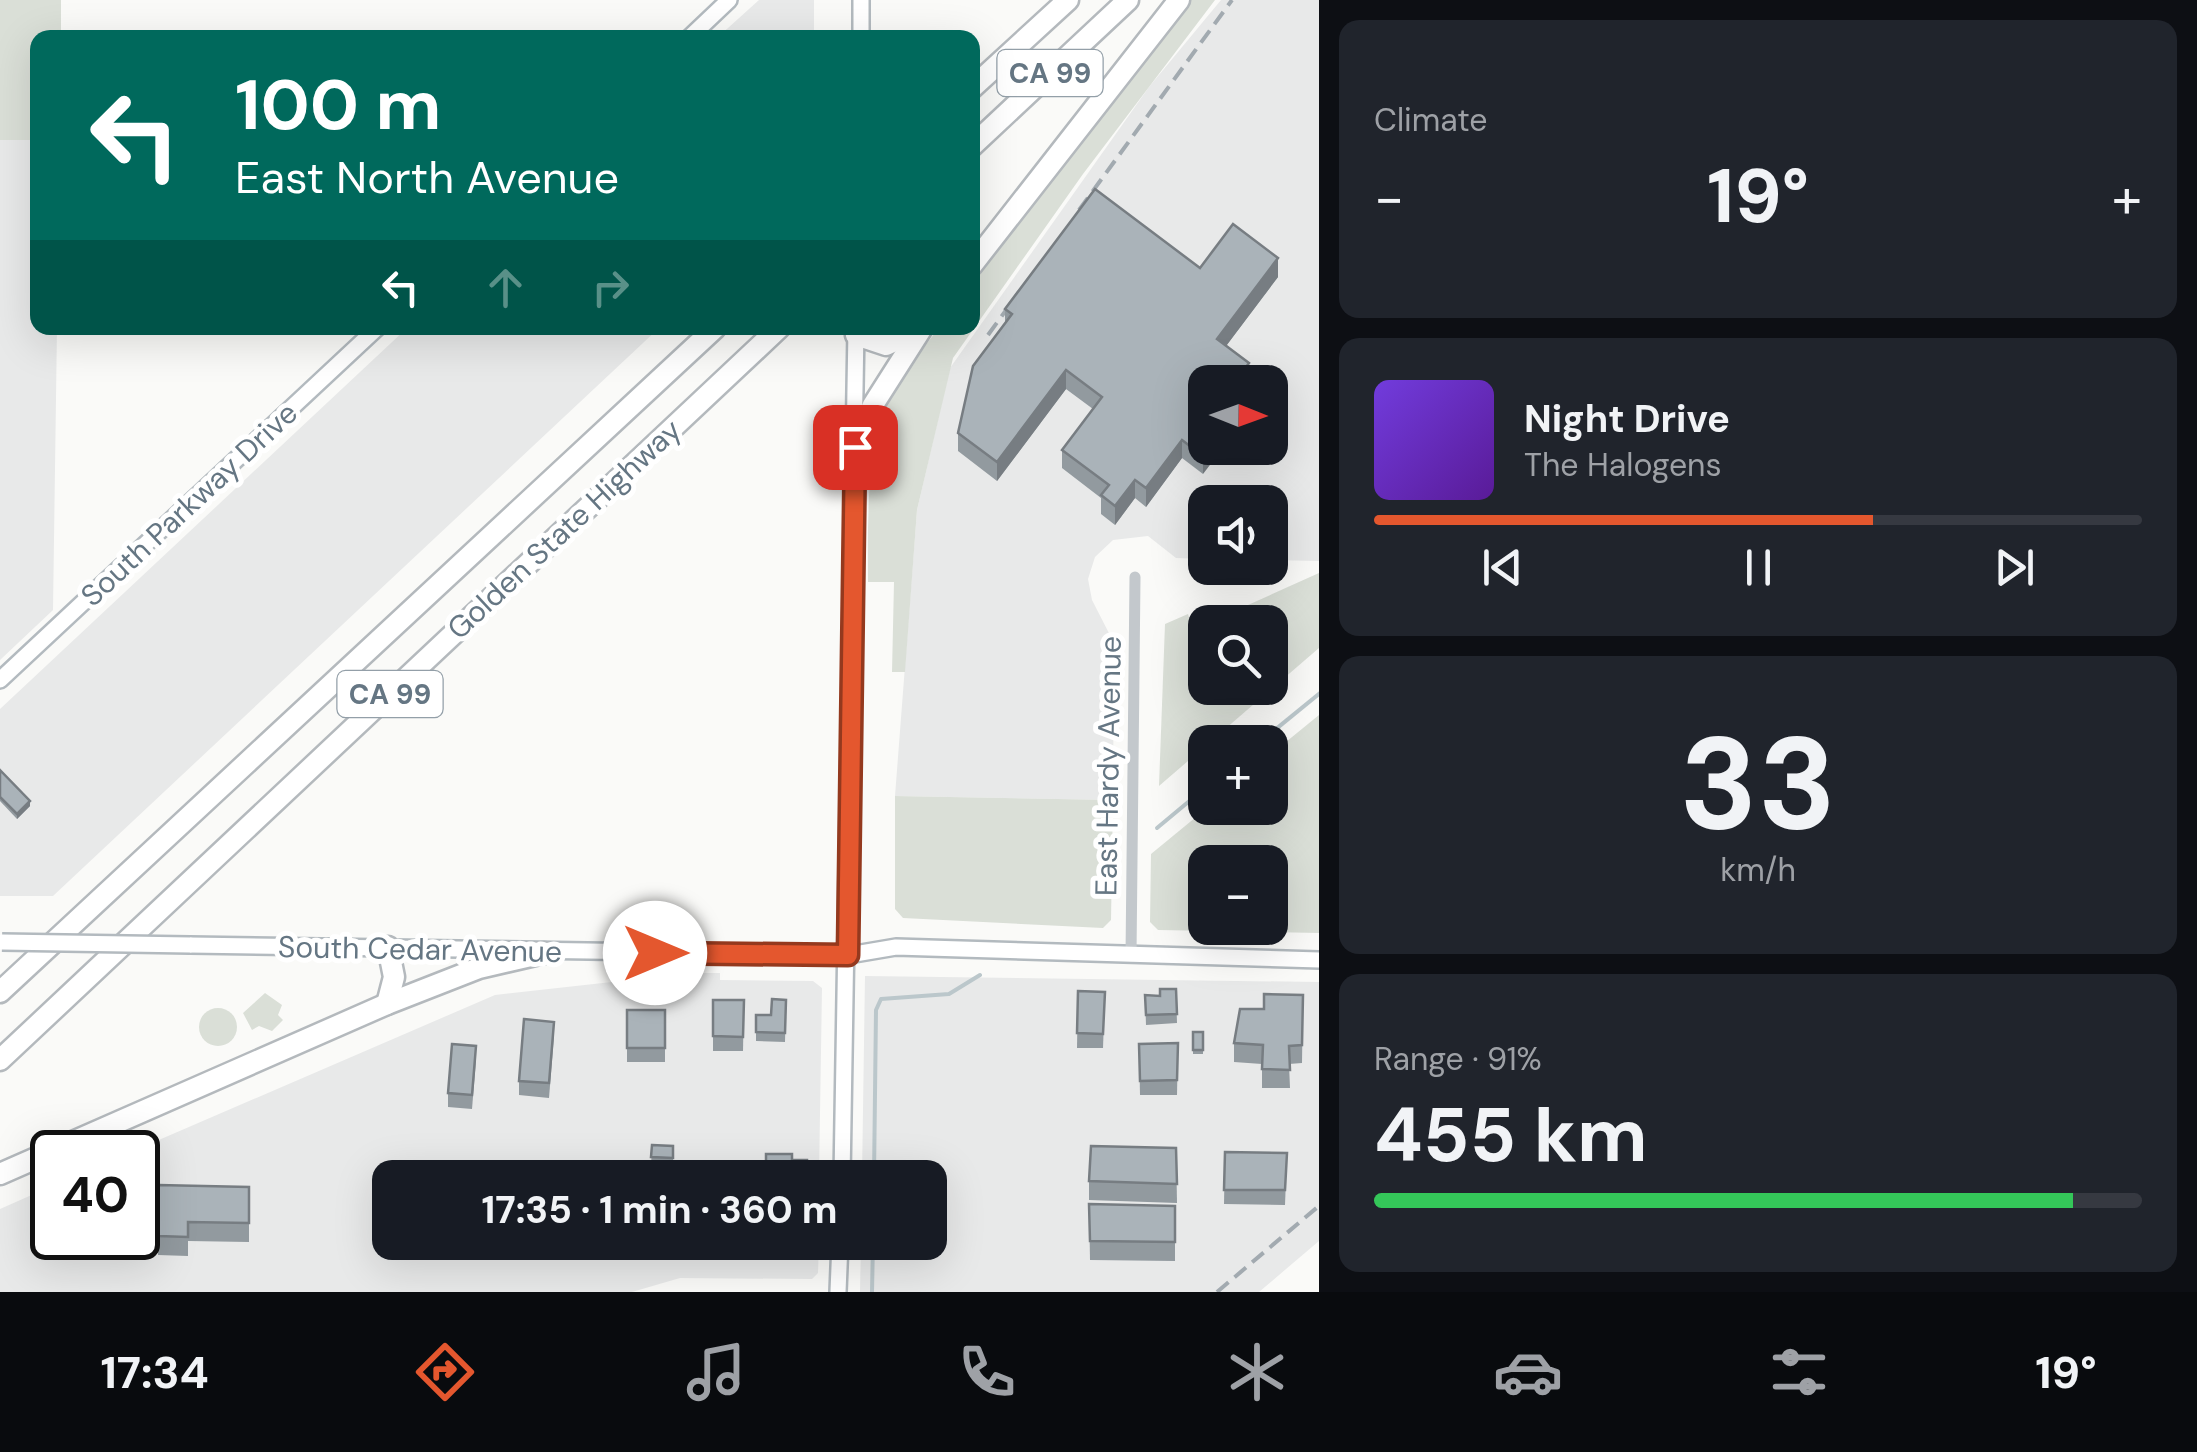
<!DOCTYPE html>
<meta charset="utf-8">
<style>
body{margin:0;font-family:"DM Sans",sans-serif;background:#20242c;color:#f1f3f6;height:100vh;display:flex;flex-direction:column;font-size:38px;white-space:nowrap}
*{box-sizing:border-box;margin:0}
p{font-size:32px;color:#9ea1a6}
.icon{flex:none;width:55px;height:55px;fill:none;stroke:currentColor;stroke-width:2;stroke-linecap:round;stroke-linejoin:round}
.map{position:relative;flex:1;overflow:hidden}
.sheet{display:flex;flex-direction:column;gap:20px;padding:20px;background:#0d0f14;width:878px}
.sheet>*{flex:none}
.hud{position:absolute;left:30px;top:30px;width:950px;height:305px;border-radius:20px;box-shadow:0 10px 40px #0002;background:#00695c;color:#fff;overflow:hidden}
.needle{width:65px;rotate:91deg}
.controls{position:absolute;left:1188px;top:365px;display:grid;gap:20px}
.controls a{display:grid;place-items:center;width:100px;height:100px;border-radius:20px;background:#171b24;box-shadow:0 10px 40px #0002;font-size:50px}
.speed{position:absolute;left:30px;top:1130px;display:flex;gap:20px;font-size:50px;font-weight:700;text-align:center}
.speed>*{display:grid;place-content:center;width:130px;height:130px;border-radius:50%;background:#171b24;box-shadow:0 10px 40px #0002;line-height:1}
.speed .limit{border:5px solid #111;border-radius:15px;background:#fff;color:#111}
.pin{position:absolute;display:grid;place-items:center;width:85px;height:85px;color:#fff;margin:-42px;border-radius:20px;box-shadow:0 5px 15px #0006}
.me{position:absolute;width:110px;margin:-55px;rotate:90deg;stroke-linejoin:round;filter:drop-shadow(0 0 8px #0008)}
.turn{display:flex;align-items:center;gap:35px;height:210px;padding:0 40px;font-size:45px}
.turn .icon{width:130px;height:130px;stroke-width:2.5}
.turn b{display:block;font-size:70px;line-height:85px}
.lanes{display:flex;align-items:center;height:95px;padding:0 40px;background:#0003;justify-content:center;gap:50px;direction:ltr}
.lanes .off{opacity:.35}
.big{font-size:75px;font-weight:700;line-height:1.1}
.sheet .card{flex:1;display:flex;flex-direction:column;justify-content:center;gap:15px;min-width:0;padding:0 35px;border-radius:20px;background:#20242c}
.sheet .dial{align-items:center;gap:0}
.dial b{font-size:130px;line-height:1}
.song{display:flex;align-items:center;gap:30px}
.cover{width:120px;height:120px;border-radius:15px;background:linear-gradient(135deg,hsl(260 70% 55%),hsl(270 70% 35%))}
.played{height:10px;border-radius:5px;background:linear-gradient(90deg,#e4572e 65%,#363941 65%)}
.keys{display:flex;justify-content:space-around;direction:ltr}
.heat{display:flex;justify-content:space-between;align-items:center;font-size:55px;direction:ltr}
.charge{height:15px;border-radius:8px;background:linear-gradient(90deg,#34c759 91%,#363941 0)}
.trip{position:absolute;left:372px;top:1160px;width:575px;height:100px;border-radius:20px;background:#171b24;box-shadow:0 10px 40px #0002;font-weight:700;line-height:100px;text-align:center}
.tabs{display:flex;height:160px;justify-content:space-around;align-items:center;background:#090b0e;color:#9ea1a6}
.tabs .icon{width:70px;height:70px}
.tabs .on{color:#e4572e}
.tabs b{font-size:45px;color:#f1f3f6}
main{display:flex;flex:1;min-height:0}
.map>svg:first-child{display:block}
</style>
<main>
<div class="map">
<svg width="1320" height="1292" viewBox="0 0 1320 1292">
<rect width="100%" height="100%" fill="#fafaf8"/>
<g fill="#e8e9e9" fill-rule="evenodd">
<polygon points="759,0 814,0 814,37 718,37"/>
<path d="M1221 0H1319V561L1270 560V502H1205V559L1176 558 1148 536 1113 540 1095 557 1088 579 1092 600 1114 643 1113 800 895 796 917 510 950 368 1149 87ZM1205 382H1270V448H1205Z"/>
<polygon points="0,140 37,140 38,328 57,328 53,610 0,660"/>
<polygon points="407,328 659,328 53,896 0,896 0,709"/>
<polygon points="693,973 720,973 720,980 813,981 822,988 819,1177 390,1178 390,1242 819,1243 818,1273 812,1279 680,1278 632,1292 0,1292 0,1209 52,1186 52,1238 138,1238 138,1152 131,1152 495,995"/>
<polygon points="865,976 1319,982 1319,1241 1259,1292 860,1292 861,1243 930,1242 930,1178 862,1177"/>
</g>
<g fill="#dadfd7" fill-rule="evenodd">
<polygon points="0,0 61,0 61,37 38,38 37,140 0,140"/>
<path d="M1191 0H1215L1083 174 953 358 917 510 905 672H892L894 582H868C868 524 865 451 890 398 901 372 922 350 939 328H972L973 283Z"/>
<polygon points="1319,573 1319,648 1159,786 1165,624 1188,614 1193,630 1205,625 1205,688 1270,688 1270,622 1210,622"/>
<path d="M1319 715V933L1158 930 1150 922 1151 854 1207 808H1270V755ZM1205 862H1270V928H1205Z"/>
<polygon points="895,796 1113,800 1111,920 1103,928 903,918 895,909"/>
<polygon points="265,993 282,1005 278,1015 283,1020 272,1031 259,1026 252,1030 243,1013"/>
<circle cx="218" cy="1027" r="19"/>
</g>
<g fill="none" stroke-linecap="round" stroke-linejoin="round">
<g stroke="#bbc7cb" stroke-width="4">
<polyline points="1260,742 1320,693"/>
<polyline points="1157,828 1205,788"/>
<polyline points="874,1178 876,1010 881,999 949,994 980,975"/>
<polyline points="872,1292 873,1242"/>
</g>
<defs>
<g id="secondary">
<polyline points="689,38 729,0"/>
<polyline points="861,38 861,0"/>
<polyline points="0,680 377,328"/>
<polyline points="190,945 849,955 896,947 1320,960"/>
<polyline points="842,1178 856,328"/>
<polyline points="838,1292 840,1242"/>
</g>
<g id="highway">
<polyline points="972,88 1068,0"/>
<polyline points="972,146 1128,0"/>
<polyline points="972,265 1179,0"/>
<polyline points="856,335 886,345 917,330"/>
<polyline points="855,447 873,405 922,328"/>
<polyline points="0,992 715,328"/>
<polyline points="387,1004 394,977 388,947"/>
<polyline points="0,1060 779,328"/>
<polyline points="0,1174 387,1004 479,968 544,953"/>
</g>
</defs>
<use href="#secondary" stroke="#b3babf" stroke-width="20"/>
<use href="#highway" stroke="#b4b9bd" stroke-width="25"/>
<polyline stroke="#c3c8cc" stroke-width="11" points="1131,956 1135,577"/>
<use href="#secondary" stroke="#fff" stroke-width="15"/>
<use href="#highway" stroke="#fff" stroke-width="20"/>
<g stroke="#a2aab0" stroke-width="4" stroke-dasharray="15 8" stroke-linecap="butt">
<polyline points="1079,210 1232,0"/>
<polyline points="988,335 1020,291"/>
<polyline points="1217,1292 1320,1205"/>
</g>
<defs>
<polyline id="secondary-bridge" points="2,942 190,945"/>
</defs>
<use href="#secondary-bridge" stroke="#b3babf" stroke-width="20" stroke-linecap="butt"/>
<use href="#secondary-bridge" stroke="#fff" stroke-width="15"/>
</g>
<g fill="#929a9f">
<polygon points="1200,268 1278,277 1226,346 1249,382 1205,382 1203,474 1182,458 1146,507 1135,498 1115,525 1101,514 1101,498 1062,468 1062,450 1093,409 1066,389 997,481 958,451 958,433 1005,323 1005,309"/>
<polygon points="0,770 30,806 17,819 0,801"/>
<polygon points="1176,989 1177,1023 1146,1025 1145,995 1160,996"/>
<polygon points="1078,991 1105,992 1103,1048 1077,1048"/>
<polygon points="1303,995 1302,1063 1289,1064 1290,1088 1262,1088 1262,1064 1234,1062 1234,1043 1264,1009"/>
<polygon points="713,1000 744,1000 743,1051 713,1051"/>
<polygon points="786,1000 785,1042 756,1041 756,1015 771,1015"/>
<rect x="627" y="1010" width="38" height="52"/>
<rect x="1193" y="1032" width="10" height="22"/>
<polygon points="554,1036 549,1098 519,1095 519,1081"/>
<polygon points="1178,1043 1177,1095 1140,1095 1139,1044"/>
<polygon points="476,1060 472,1109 448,1107 448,1093"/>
<polygon points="652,1145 673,1146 673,1167 651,1167"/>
<polygon points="1176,1148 1177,1203 1089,1200 1089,1181"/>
<polygon points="1225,1152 1287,1153 1285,1205 1224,1204"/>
<polygon points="158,1185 249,1187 249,1242 188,1241 188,1256 158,1255"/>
<polygon points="1089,1204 1175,1206 1175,1261 1090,1260"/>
<polygon points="405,1242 437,1242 436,1259 405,1258"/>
</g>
<g fill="#777d82">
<polygon points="1278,258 1278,277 1217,358 1217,339"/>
<polygon points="1249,363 1249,382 1235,382"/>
<polygon points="1066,370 1066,389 997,481 997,462"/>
<polygon points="1182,440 1182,458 1146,507 1146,488"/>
<polygon points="1209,448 1223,448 1203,474 1203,456"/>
<polygon points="1135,480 1135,498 1115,525 1115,506"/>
<polygon points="30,801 30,806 17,819 17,814"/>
</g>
<g fill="#aab3b9" stroke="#777d82" stroke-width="2.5">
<polygon points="1095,189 1200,268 1233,224 1278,258 1217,339 1249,363 1235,382 1205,382 1205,448 1209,448 1203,456 1182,440 1146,488 1135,480 1115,506 1101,495 1109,485 1062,450 1102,397 1066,370 997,462 958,433 973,366 1012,314 1005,309"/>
<polygon points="0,770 30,801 17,814 0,797"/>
<polygon points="1160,989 1176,989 1177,1014 1146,1015 1145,995 1160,996"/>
<polygon points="1078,991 1105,992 1103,1034 1077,1033"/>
<polygon points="1264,994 1303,995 1302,1045 1289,1046 1290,1070 1262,1069 1263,1045 1234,1043 1240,1009 1264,1009"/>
<polygon points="772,999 786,1000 785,1033 756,1032 756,1015 771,1015"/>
<polygon points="713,1000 744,1000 743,1037 713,1036"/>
<rect x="627" y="1010" width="38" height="38"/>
<polygon points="524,1019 554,1022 549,1083 519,1081"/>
<rect x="1193" y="1032" width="10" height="18"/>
<polygon points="1178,1043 1177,1080 1140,1081 1139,1044"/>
<polygon points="452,1044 476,1046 472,1095 448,1093"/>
<polygon points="652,1145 673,1146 673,1158 651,1157"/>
<polygon points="1091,1146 1176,1148 1177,1184 1089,1181"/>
<polygon points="1225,1152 1287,1153 1285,1190 1224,1190"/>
<polygon points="766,1154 792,1154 792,1160 807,1160 807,1178 766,1178"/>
<polygon points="403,1169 442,1170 441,1178 403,1178"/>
<polygon points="158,1185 249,1187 249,1223 188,1222 188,1237 158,1236"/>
<polygon points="1089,1204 1175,1206 1175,1242 1090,1241"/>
</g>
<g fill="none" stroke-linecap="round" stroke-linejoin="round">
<defs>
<polyline id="route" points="655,953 848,955 855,447"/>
</defs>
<use href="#route" stroke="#94391e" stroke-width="25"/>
<use href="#route" stroke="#e4572e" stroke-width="18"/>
</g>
<g text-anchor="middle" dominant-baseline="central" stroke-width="10" stroke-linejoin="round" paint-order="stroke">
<g fill="#fff" stroke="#939fa8" stroke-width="2.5">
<rect x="997.5" y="50" width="105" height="46" rx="8"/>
<rect x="337.5" y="671" width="105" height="46" rx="8"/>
</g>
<g font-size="28" font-weight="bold" fill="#657683">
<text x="1050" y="73">CA 99</text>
<text x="390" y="694">CA 99</text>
</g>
<g font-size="30" fill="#657683" stroke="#fff">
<text transform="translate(189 504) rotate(-43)">South Parkway Drive</text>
<text transform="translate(564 529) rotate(-43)">Golden State Highway</text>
<text transform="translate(1108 766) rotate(-89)">East Hardy Avenue</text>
<text transform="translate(420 949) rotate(1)">South Cedar Avenue</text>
</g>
</g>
</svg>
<div class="controls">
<a><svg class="needle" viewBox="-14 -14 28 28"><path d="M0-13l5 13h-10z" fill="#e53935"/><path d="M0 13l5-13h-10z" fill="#9ea1a6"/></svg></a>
<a><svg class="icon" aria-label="sound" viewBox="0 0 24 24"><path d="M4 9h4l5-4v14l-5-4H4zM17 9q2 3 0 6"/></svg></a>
<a><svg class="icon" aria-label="search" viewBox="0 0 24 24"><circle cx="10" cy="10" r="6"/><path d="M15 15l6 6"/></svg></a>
<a>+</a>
<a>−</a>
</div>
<div class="speed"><div class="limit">40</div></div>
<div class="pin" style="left:855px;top:447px;background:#d93025"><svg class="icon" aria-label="arrive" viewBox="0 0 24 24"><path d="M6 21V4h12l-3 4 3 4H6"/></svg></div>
<svg class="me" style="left:655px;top:953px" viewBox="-20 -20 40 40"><circle r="19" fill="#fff"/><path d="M0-13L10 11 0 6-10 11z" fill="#e4572e"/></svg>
<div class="trip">17:35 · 1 min · 360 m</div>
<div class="hud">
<div class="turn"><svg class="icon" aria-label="left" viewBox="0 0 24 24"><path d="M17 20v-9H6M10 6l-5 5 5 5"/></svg><div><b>100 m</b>East North Avenue</div></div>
<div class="lanes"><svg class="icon" aria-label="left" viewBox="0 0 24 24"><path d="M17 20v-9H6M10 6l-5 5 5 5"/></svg><svg class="icon off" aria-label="ahead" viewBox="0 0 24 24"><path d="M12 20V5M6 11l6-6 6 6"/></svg><svg class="icon off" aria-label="right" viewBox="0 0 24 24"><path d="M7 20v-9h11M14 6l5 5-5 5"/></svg></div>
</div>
</div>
<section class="sheet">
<div class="card"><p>Climate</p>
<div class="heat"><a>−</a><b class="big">19°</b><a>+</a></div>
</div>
<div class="card">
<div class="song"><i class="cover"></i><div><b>Night Drive</b><p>The Halogens</p></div></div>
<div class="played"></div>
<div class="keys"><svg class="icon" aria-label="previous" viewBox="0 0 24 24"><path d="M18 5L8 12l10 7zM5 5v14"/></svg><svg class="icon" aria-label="pause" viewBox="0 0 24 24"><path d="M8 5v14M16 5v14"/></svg><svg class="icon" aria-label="next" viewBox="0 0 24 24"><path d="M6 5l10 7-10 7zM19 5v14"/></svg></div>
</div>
<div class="card dial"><b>33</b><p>km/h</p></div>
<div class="card"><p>Range · 91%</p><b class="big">455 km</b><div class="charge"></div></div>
</section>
</main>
<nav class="tabs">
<b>17:34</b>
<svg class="icon on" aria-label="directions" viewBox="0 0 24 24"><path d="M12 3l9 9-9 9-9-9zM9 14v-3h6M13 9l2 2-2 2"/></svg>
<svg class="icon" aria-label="music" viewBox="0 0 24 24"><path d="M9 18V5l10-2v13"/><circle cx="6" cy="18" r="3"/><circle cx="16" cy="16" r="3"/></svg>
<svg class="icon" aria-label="phone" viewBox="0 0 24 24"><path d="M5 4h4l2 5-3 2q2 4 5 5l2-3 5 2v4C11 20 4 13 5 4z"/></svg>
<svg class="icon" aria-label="climate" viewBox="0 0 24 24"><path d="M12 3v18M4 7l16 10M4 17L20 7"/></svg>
<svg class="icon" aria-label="car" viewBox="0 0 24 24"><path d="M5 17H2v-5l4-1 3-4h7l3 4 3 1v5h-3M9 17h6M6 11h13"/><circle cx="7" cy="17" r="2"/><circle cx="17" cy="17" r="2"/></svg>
<svg class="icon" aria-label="filters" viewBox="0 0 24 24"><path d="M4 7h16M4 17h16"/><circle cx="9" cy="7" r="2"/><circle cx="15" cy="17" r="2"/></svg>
<b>19°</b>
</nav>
